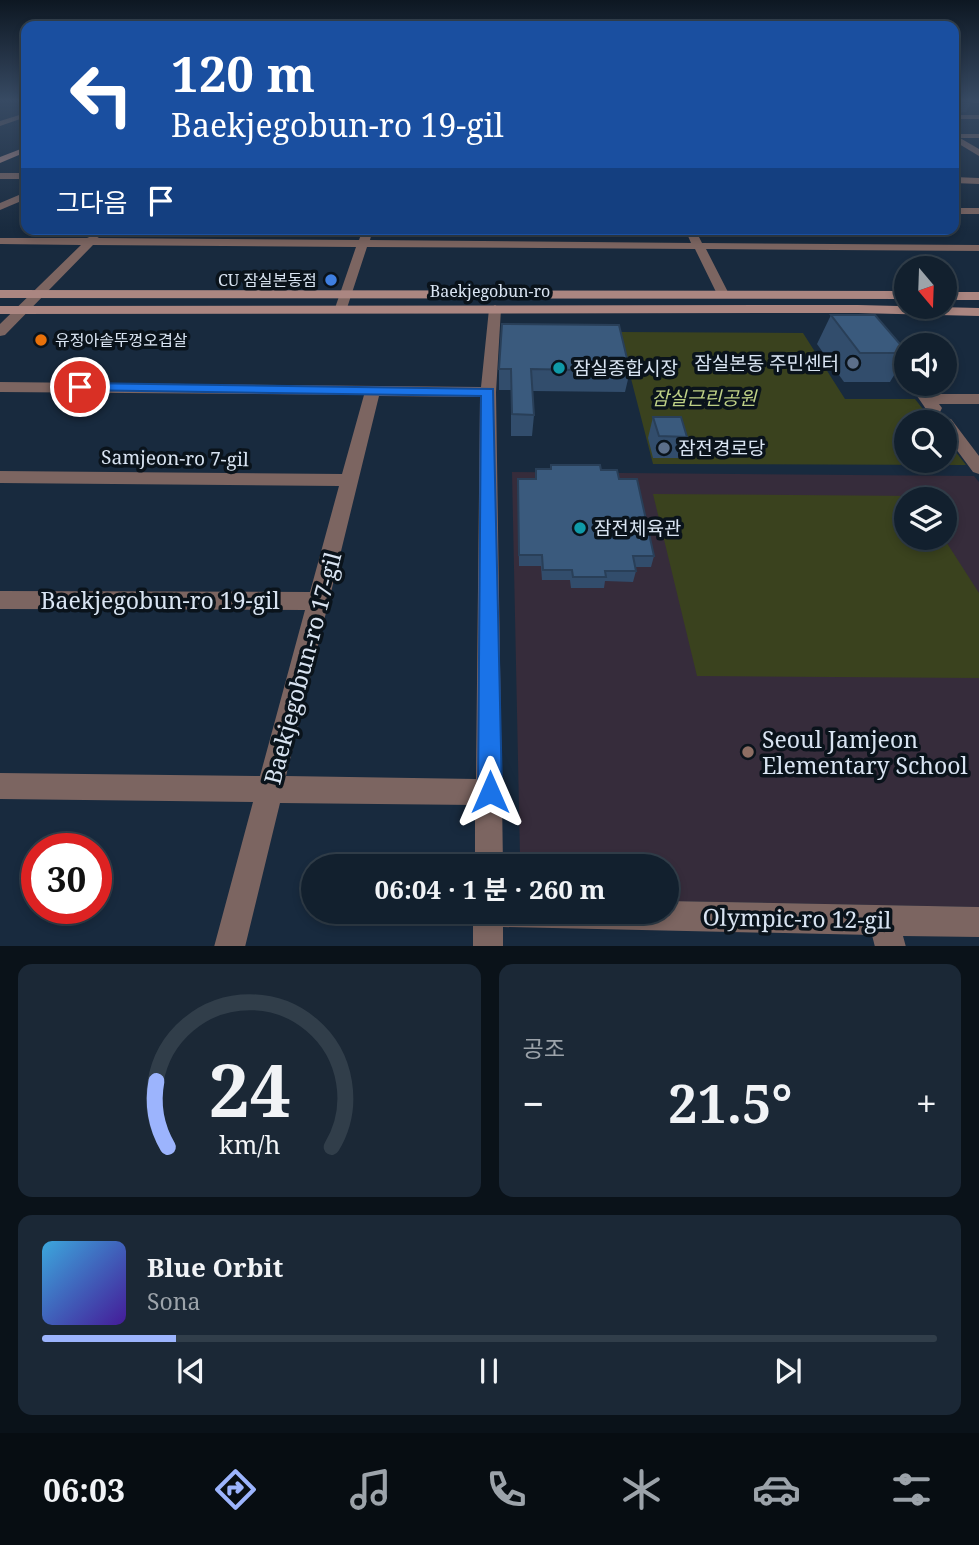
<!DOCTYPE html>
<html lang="ko">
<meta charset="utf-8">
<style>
body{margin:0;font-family:"Noto Serif","Noto Sans KR",serif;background:#1b2836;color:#f1f3f6;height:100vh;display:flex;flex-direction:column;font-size:26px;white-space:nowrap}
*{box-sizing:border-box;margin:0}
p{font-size:23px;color:#9ca3aa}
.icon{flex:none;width:38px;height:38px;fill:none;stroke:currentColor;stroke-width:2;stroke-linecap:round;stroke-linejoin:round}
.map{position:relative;height:946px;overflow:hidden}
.details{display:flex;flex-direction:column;gap:18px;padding:18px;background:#0a1219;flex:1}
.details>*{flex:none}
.hud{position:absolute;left:21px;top:21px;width:938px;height:214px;border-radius:14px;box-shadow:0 4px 10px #0003,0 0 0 2px #313e4a;background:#1a4fa0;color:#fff;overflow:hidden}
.needle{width:46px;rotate:161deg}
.tools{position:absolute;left:894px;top:256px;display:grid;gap:14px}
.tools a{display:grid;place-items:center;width:63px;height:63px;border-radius:50%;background:#12202e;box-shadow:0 4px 10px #0003,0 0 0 2px #313e4a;font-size:35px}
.speed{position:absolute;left:21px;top:833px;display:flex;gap:14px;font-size:35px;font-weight:700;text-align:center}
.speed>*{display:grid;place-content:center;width:91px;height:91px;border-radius:50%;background:#12202e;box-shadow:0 4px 10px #0003,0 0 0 2px #313e4a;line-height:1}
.speed .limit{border:10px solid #d22;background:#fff;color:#111}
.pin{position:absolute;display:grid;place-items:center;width:60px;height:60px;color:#fff;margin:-30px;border:4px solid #fff;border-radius:50%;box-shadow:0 2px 7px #0007}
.me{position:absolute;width:77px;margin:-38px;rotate:0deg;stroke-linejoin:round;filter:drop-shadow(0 0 5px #0008)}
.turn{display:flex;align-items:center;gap:24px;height:147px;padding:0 35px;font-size:32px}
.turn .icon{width:91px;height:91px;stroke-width:2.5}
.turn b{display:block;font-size:49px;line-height:60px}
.then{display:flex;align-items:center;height:66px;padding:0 35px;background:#0003;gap:14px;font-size:26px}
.big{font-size:52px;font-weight:700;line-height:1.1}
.details .tile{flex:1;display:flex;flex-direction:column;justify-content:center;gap:10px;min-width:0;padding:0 24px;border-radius:14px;background:#1b2836}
.details .dial{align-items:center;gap:0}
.dial svg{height:182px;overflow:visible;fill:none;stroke:#313e4a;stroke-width:7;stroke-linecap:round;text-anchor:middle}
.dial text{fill:#f1f3f6;stroke:none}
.song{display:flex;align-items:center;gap:21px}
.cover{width:84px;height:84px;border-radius:10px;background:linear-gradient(135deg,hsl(200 70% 55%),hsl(260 70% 35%))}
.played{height:7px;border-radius:4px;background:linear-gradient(90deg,#9cb4fd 15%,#313e4a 15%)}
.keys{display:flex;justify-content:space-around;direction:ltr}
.heat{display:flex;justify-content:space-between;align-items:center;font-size:38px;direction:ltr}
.details .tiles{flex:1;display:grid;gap:18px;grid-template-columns:1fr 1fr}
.tile:last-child{grid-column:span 2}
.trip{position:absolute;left:301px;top:854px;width:378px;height:70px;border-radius:35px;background:#12202e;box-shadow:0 4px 10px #0003,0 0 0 2px #313e4a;font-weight:700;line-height:70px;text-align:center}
.menu{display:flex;height:112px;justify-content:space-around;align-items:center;background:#070d12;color:#9ca3aa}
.menu .icon{width:49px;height:49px}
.menu .current{color:#9cb4fd}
.menu b{font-size:32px;color:#f1f3f6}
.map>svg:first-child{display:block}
</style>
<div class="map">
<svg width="979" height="947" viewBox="0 0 979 947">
<rect width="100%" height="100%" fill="#182a3e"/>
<path fill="#362c3b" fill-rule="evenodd" d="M512 472 974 476 979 482V907L667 901V866H526L520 856ZM906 499H945V537H906Z"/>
<g fill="#3a421e">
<polygon points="619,332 803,333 845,399 915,399 933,422 906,422 906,460 945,460 945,438 966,465 653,464"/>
<polygon points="653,494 916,496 918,499 906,499 906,537 943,537 979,593 979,678 697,676"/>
</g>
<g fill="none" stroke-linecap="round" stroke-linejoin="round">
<g fill="#7c6561" fill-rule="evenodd">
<rect x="954" y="100" width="25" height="3"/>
<polygon points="26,113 26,117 0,126 0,121"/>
<rect x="954" y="115" width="25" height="4"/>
<polygon points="954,134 979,134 979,138 960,138 979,149 979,156 954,141"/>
<rect x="0" y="173" width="26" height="6"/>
<polygon points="954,177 979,178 979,184 954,183"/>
<polygon points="26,192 26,199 0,210 0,203"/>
<rect x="954" y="208" width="25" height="6"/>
<polygon points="363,229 373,229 370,240 691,243 685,229 695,229 702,243 979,245 979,251 706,249 729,294 723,298 717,294 695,249 367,247 347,308 341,312 335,308 356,247 93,245 5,335 0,336 0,324 81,245 0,244 0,238 87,238 94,235 99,238 359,240"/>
<path d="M495 305 501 309 496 392 503 866H475V805L280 803 245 947H214L253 802 0 799V773L260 776 305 610 0 609V591L310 592 339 486 0 483V471L342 474 364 395 0 392V382L481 387 489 309ZM379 396 480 397 476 779 286 776Z"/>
<path d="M887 344C901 349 906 364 906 377L901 376 880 348Z"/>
<polygon points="908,383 923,383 931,394 979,394 979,404 939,404 942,408 940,412 928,412"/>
<polygon points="945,418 951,419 979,456 979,474 973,472 945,434 945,422 938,422"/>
<polygon points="667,901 979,907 979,937 903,936 906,947 875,947 872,935 503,927 503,947 473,947 473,912 667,912"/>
</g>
<g fill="#ab8681" fill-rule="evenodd">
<polygon points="26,147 26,152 0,163 0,157"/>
<polygon points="0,290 906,291 906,299 0,298"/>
<rect x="945" y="292" width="34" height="8"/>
<polygon points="858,305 979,308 979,316 858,313 0,314 0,306"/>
</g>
</g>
<g fill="#324d6c">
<polygon points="831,315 906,351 906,355 890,382 844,382 817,344"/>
<polygon points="499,369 630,371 625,392 532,391 534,415 532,436 511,436 511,390 499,390"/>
<polygon points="653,417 687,437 680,458 653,458 648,438"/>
<polygon points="551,465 601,470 619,479 654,556 651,567 635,567 636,571 633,582 605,581 604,588 571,588 570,580 542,580 541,566 519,566 518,479 535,479 536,469 550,469"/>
</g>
<polygon fill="#293f58" points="971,102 966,112 954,113 954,103"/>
<g fill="#3a5a7d" stroke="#293f58" stroke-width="2">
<polygon points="954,100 969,100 971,102 954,103"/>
<polygon points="831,315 875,315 906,351 906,353 860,353"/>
<polygon points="502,324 619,325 630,371 531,369 534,415 512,414 511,369 499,369"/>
<polygon points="653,417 681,417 687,437 659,436"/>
<polygon points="551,465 600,465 601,470 617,470 619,479 637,479 654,556 633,556 636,571 605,571 606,577 573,577 572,570 543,570 542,555 519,555 518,479 536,479 536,469 551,469"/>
</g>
<linearGradient id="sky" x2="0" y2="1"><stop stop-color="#0d1722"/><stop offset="0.43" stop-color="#374a63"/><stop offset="1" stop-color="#374a63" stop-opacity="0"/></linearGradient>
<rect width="979" height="233" fill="url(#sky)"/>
<polygon fill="#1a73e8" stroke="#114b97" stroke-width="2" points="80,383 493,389 502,792 499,800 490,804 482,800 478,792 481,396 75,390 73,387"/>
<circle fill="#3f7fe0" stroke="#0a131b" stroke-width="2.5" cx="331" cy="280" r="7"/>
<circle fill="#e8710a" stroke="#0a131b" stroke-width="2.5" cx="41" cy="340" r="7"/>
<g fill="#5c6f8a" stroke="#0a131b" stroke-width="2.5">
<circle cx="853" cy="363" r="7"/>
<circle cx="664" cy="448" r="7"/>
</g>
<g fill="#0f9aa8" stroke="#0a131b" stroke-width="2.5">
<circle cx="559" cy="368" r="7"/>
<circle cx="580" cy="528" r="7"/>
</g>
<circle fill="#8d6e63" stroke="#0a131b" stroke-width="2.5" cx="748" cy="752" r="7"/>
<g text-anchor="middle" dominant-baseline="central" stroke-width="7" stroke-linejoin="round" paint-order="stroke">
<g font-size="16" fill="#d9e4f2" stroke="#0a131b" text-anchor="end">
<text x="317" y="280">CU 잠실본동점</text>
<text x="55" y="340" text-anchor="start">유정아솥뚜껑오겹살</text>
</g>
<g font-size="16" fill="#d9e4f2" stroke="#0a131b">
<text x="490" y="291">Baekjegobun-ro</text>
</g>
<g font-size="19" fill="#d9e4f2" stroke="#0a131b" text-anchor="start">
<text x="839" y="363" text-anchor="end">잠실본동 주민센터</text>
<text x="573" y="368">잠실종합시장</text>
<text x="678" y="448">잠전경로당</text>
<text x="594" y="528">잠전체육관</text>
</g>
<g font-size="19" font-style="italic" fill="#bed086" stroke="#0a131b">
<text x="704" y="398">잠실근린공원</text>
</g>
<g font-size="19" fill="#d9e4f2" stroke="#0a131b">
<text transform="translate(175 458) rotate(1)">Samjeon-ro 7-gil</text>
</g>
<g font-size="23" fill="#d9e4f2" stroke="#0a131b">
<text x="160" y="600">Baekjegobun-ro 19-gil</text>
<text transform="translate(302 668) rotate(-75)">Baekjegobun-ro 17-gil</text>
<text transform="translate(797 918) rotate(1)">Olympic-ro 12-gil</text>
</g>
<g font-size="23" fill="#d9e4f2" stroke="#0a131b" text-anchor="start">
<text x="762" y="739">Seoul Jamjeon<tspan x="762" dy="26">Elementary School</tspan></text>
</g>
</g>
</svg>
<div class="tools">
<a><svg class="needle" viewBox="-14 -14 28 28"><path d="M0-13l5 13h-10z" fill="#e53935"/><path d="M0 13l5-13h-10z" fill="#9ca3aa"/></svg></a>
<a><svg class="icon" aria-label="sound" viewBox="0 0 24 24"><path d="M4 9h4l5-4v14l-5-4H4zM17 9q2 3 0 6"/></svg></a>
<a><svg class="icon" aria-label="search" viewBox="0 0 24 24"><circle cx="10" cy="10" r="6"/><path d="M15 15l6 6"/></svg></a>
<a><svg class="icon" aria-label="layers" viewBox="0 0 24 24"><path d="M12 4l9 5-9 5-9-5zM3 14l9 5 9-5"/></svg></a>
</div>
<div class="speed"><div class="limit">30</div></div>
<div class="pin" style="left:80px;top:387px;background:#d93025"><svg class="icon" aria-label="arrive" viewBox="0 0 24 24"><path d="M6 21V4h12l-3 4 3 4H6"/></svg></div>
<svg class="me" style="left:490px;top:792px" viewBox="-20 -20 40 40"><path d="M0-17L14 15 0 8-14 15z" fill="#1a73e8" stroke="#fff" stroke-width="4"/></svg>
<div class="trip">06:04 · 1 분 · 260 m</div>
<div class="hud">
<div class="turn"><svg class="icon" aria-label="left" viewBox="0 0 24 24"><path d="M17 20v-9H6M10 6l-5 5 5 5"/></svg><div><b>120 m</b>Baekjegobun-ro 19-gil</div></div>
<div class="then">그다음<svg class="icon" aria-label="arrive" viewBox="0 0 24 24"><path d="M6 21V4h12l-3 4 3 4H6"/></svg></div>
</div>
</div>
<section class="details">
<div class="tiles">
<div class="tile dial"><svg viewBox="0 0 100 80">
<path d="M14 69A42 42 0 1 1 86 69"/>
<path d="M14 69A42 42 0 0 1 9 40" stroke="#9cb4fd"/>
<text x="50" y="56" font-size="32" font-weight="700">24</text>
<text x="50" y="72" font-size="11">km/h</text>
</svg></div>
<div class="tile"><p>공조</p>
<div class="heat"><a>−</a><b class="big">21.5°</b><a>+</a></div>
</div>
<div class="tile">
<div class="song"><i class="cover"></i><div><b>Blue Orbit</b><p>Sona</p></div></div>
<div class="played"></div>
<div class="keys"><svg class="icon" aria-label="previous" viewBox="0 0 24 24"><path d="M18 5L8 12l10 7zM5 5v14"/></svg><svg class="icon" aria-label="pause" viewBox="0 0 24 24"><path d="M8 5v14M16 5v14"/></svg><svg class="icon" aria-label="next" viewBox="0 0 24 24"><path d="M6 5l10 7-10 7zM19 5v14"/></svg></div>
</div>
</div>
</section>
<nav class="menu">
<b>06:03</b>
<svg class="icon current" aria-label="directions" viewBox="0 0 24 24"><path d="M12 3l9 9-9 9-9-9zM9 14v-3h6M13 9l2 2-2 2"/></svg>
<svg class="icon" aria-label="music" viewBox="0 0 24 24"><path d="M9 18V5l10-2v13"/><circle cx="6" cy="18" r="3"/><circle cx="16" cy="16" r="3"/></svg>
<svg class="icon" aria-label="phone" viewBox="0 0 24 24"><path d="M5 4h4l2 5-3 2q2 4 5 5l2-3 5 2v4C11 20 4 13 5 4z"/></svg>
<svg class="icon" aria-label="climate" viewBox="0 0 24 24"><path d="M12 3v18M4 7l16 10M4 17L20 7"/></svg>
<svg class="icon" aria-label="car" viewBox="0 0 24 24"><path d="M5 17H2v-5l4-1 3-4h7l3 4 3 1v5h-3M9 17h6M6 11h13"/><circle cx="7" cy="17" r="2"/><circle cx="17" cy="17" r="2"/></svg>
<svg class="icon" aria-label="filters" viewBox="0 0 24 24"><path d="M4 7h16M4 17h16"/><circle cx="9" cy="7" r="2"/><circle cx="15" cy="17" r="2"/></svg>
</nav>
